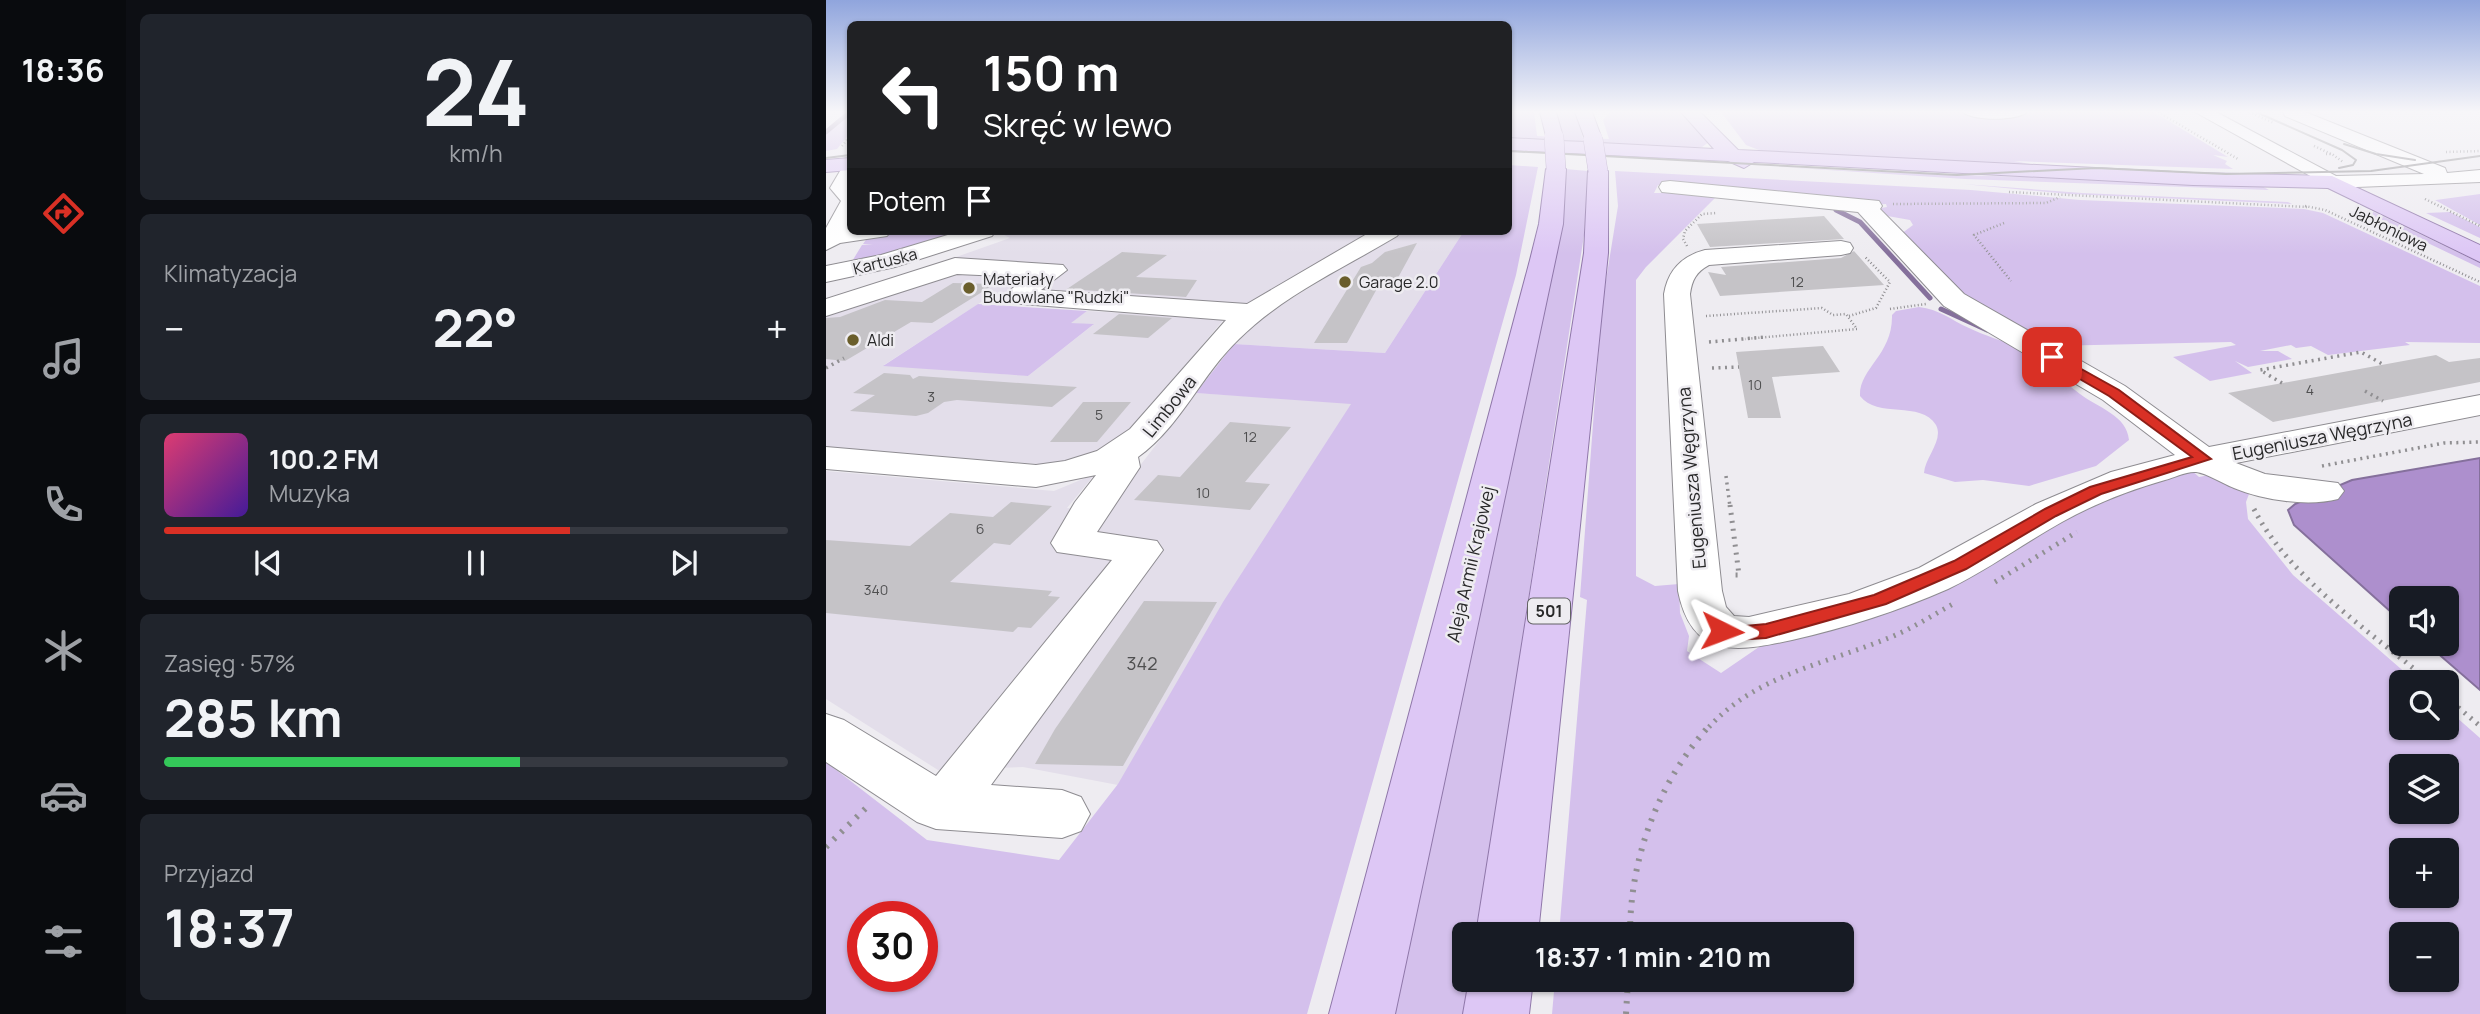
<!DOCTYPE html>
<html lang="pl">
<meta charset="utf-8">
<style>
body{margin:0;font-family:Manrope,sans-serif;background:#20242c;color:#f1f3f6;height:100vh;display:flex;flex-direction:column;font-size:26px;white-space:nowrap}
*{box-sizing:border-box;margin:0}
p{font-size:23px;color:#9ea1a6}
.icon{flex:none;width:38px;height:38px;fill:none;stroke:currentColor;stroke-width:2;stroke-linecap:round;stroke-linejoin:round}
.map{position:relative;flex:1;overflow:hidden}
.details{display:flex;flex-direction:column;gap:14px;padding:14px;background:#0d0f14;width:700px}
.details>*{flex:none}
.hud{position:absolute;left:21px;top:21px;width:665px;height:214px;border-radius:10px;box-shadow:0 2px 5px #0004;background:#202124;color:#fff;overflow:hidden}
.fabs{position:absolute;left:1563px;top:586px;display:grid;gap:14px}
.fabs a{display:grid;place-items:center;width:70px;height:70px;border-radius:10px;background:#171b24;box-shadow:0 2px 5px #0004;font-size:35px}
.speed{position:absolute;left:21px;top:901px;display:flex;gap:14px;font-size:35px;font-weight:700;text-align:center}
.speed>*{display:grid;place-content:center;width:91px;height:91px;border-radius:50%;background:#171b24;box-shadow:0 2px 5px #0004;line-height:1}
.speed .limit{border:10px solid #d22;background:#fff;color:#111}
.pin{position:absolute;display:grid;place-items:center;width:60px;height:60px;color:#fff;margin:-30px;border-radius:14px;box-shadow:0 4px 10px #0006}
.me{position:absolute;width:77px;margin:-38px;rotate:93deg;stroke-linejoin:round;filter:drop-shadow(0 0 5px #0008)}
.turn{display:flex;align-items:center;gap:24px;height:147px;padding:0 21px;font-size:32px}
.turn .icon{width:91px;height:91px;stroke-width:2.5}
.turn b{display:block;font-size:49px;line-height:60px}
.then{display:flex;align-items:center;height:66px;padding:0 21px;background:#0003;gap:14px;font-size:26px}
.big{font-size:52px;font-weight:700;line-height:1.1}
.details .tile{flex:1;display:flex;flex-direction:column;justify-content:center;gap:10px;min-width:0;padding:0 24px;border-radius:10px;background:#20242c}
.details .dial{align-items:center;gap:0}
.dial b{font-size:91px;line-height:1}
.song{display:flex;align-items:center;gap:21px}
.cover{width:84px;height:84px;border-radius:10px;background:linear-gradient(135deg,hsl(340 70% 55%),hsl(260 70% 35%))}
.played{height:7px;border-radius:4px;background:linear-gradient(90deg,#d93025 65%,#363941 65%)}
.keys{display:flex;justify-content:space-around;direction:ltr}
.heat{display:flex;justify-content:space-between;align-items:center;font-size:38px;direction:ltr}
.charge{height:10px;border-radius:5px;background:linear-gradient(90deg,#34c759 57%,#363941 0)}
.trip{position:absolute;left:626px;top:922px;width:402px;height:70px;border-radius:10px;background:#171b24;box-shadow:0 2px 5px #0004;font-weight:700;line-height:70px;text-align:center}
main{display:flex;flex:1;min-height:0}
.dock{display:flex;flex-direction:column;width:126px;justify-content:space-around;align-items:center;background:#090b0e;color:#9ea1a6}
.dock .icon{width:49px;height:49px}
.dock .selected{color:#d93025}
.dock b{font-size:32px;color:#f1f3f6}
.map>svg:first-child{display:block}
</style>
<main>
<nav class="dock">
<b>18:36</b>
<svg class="icon selected" aria-label="directions" viewBox="0 0 24 24"><path d="M12 3l9 9-9 9-9-9zM9 14v-3h6M13 9l2 2-2 2"/></svg>
<svg class="icon" aria-label="music" viewBox="0 0 24 24"><path d="M9 18V5l10-2v13"/><circle cx="6" cy="18" r="3"/><circle cx="16" cy="16" r="3"/></svg>
<svg class="icon" aria-label="phone" viewBox="0 0 24 24"><path d="M5 4h4l2 5-3 2q2 4 5 5l2-3 5 2v4C11 20 4 13 5 4z"/></svg>
<svg class="icon" aria-label="climate" viewBox="0 0 24 24"><path d="M12 3v18M4 7l16 10M4 17L20 7"/></svg>
<svg class="icon" aria-label="car" viewBox="0 0 24 24"><path d="M5 17H2v-5l4-1 3-4h7l3 4 3 1v5h-3M9 17h6M6 11h13"/><circle cx="7" cy="17" r="2"/><circle cx="17" cy="17" r="2"/></svg>
<svg class="icon" aria-label="filters" viewBox="0 0 24 24"><path d="M4 7h16M4 17h16"/><circle cx="9" cy="7" r="2"/><circle cx="15" cy="17" r="2"/></svg>
</nav>
<section class="details">
<div class="tile dial"><b>24</b><p>km/h</p></div>
<div class="tile"><p>Klimatyzacja</p>
<div class="heat"><a>−</a><b class="big">22°</b><a>+</a></div>
</div>
<div class="tile">
<div class="song"><i class="cover"></i><div><b>100.2 FM</b><p>Muzyka</p></div></div>
<div class="played"></div>
<div class="keys"><svg class="icon" aria-label="previous" viewBox="0 0 24 24"><path d="M18 5L8 12l10 7zM5 5v14"/></svg><svg class="icon" aria-label="pause" viewBox="0 0 24 24"><path d="M8 5v14M16 5v14"/></svg><svg class="icon" aria-label="next" viewBox="0 0 24 24"><path d="M6 5l10 7-10 7zM19 5v14"/></svg></div>
</div>
<div class="tile"><p>Zasięg · 57%</p><b class="big">285 km</b><div class="charge"></div></div>
<div class="tile"><p>Przyjazd</p><b class="big">18:37</b></div>
</section>
<div class="map">
<svg width="1654" height="1014" viewBox="0 0 1654 1014">
<rect width="100%" height="100%" fill="#eeecf1"/>
<g fill="#e3deea">
<polygon points="186,231 550,231 419,306 186,292 160,299 58,365 202,376 267,325 244,323 261,311 398,319 296,442 235,466 0,447 0,303 184,238 176,234"/>
<polygon points="576,231 638,231 559,353 408,344 424,324"/>
<polygon points="370,393 526,403 292,785 197,767 112,770 0,699 0,471 228,491 269,474 241,508 279,511"/>
</g>
<g fill="#d4c0ec" fill-rule="evenodd">
<polygon points="682,112 708,112 711,136 736,137 731,112 749,112 757,138 783,139 777,120 784,112 857,112 883,142 876,147 859,148 683,140"/>
<polygon points="895,112 1134,112 1193,116 1208,112 1328,112 1402,157 1387,155 1401,161 1399,164 1407,169 1188,161 1215,166 938,152 920,145"/>
<polygon points="24,114 24,133 11,149 0,151 0,134"/>
<path d="M683 165 712 167 690 275 481 1014H0V762L101 840 233 860 292 784 397 602 525 404 370 393 408 344 559 353 638 231H682ZM37 917H96V976H37Z"/>
<path d="M939 166C1103 176 1267 178 1432 184L1443 190 1139 179Z"/>
<polygon points="739,169 762,171 758,235 651,934 639,934 639,980 644,980 638,1014 564,1014"/>
<path d="M789 171 1145 190 1254 200 1478 209 1497 213 1654 286V343L1579 342 1584 345 1502 355 1485 346 1470 348 1465 345 1434 351H1452L1466 359 1422 367 1409 361 1426 373 1384 381 1347 357 1410 345 1405 342 1223 346 1140 297 1075 234 1087 225 1084 220 1056 215 1049 209 1061 207 1060 204 1045 205 832 185 828 193H894L820 267 810 280V576L829 586 853 584 854 613 863 636 861 651 895 673 933 647 1051 611 1240 514 1364 469 1373 477 1388 474 1420 489 1423 494 1420 502 1422 519 1467 575 1590 682H1575V728H1620L1621 709 1654 738V1014H726L729 980H1017V934H733L761 600 754 597 776 305 792 206ZM1575 766H1620V812H1575ZM1575 850H1620V896H1575ZM1575 934H1620V980H1575Z"/>
<polygon points="1137,184 1256,193 1462,202 1466,204 1243,194"/>
<polygon points="1654,194 1654,225 1609,200 1610,200"/>
<polygon points="1537,212 1548,212 1654,263 1654,268"/>
<polygon points="1600,213 1624,212 1654,227 1654,238"/>
<polygon points="92,231 140,231 64,256 25,263 36,245 47,244 37,244 42,237"/>
<polygon points="152,304 261,311 245,323 268,324 202,376 57,366"/>
<path d="M1093 307C1113 309 1125 320 1143 328 1159 336 1177 340 1193 349 1215 361 1234 379 1254 394 1272 408 1301 415 1303 440L1270 466 1203 486 1157 480 1129 482 1098 473C1099 457 1118 440 1110 425 1095 400 1051 419 1034 396 1033 368 1067 355 1066 315L1070 311Z"/>
</g>
<polygon fill="#ad8fcd" stroke="#85709c" stroke-width="2" points="1654,458 1654,690 1601,644 1620,644 1620,598 1575,598 1575,621 1468,525 1462,510 1469,504 1526,480"/>
<g fill="none" stroke-linecap="round" stroke-linejoin="round">
<polyline stroke="#85709c" stroke-width="4.5" points="0,132 24,112"/>
<g stroke="#85709c" stroke-width="5">
<polyline points="1010,210 1034,222 1104,298"/>
<polyline points="1115,309 1161,330"/>
</g>
</g>
<g fill="#c5c3c7">
<polygon points="998,216 1018,239 884,247 871,224"/>
<polygon points="591,243 568,285 553,285 521,343 488,343 535,267 546,263 559,252"/>
<polygon points="1028,251 1058,285 894,296 882,272 900,275 895,267 1015,258"/>
<polygon points="296,252 341,255 310,277 371,280 360,297 241,289"/>
<polygon points="127,283 169,284 106,323 85,322 19,361 0,359 0,318 14,317 59,300 96,302"/>
<polygon points="293,314 346,318 322,338 267,334"/>
<polygon points="997,346 1014,372 946,377 955,418 922,418 910,352"/>
<polygon points="1610,355 1623,362 1654,358 1654,382 1447,422 1402,393"/>
<polygon points="58,373 84,375 87,379 93,376 251,387 226,407 131,400 118,402 102,413 90,416 24,411 49,395 27,393"/>
<polygon points="257,402 305,402 271,442 224,442"/>
<polygon points="404,422 465,427 419,482 444,484 424,510 308,500 332,475 354,477"/>
<polygon points="185,502 226,506 184,545 168,543 124,582 226,591 222,596 234,597 205,628 192,627 187,632 0,613 0,540 84,546 124,513 167,517"/>
<polygon points="318,601 391,602 297,766 209,764 229,729"/>
</g>
<g fill="none" stroke-linecap="round" stroke-linejoin="round">
<defs>
<g id="minor">
<path d="M1137 112H1201C1191 121 1147 121 1137 112Z"/>
<polygon points="1369,112 1390,112 1510,176 1598,174 1459,116 1457,112 1479,112 1619,168 1621,173 1654,170 1654,182 1506,188"/>
<polygon points="24,164 24,231 65,231 61,236 14,243 0,250 0,228 15,201 4,188 17,166"/>
<path d="M844 181 1053 201 1056 206 1054 209 1138 294 1299 386 1383 447 1654 395V415L1410 463 1439 474 1512 483 1518 491 1512 499C1482 507 1437 500 1408 488 1398 484 1380 473 1370 472 1361 471 1347 478 1339 480 1304 490 1268 504 1236 522 1198 543 1162 570 1122 589 1072 611 1019 628 966 640 911 652 866 660 852 591L838 294C842 270 856 256 879 250L1015 241 1024 243 1027 248 1024 253 1015 255 883 265C870 272 866 280 864 294L896 591 900 607 908 616 923 617 1023 594 1093 568 1210 504 1285 472 1349 455 1277 400 1118 306 1032 212 836 192 833 187 836 182Z"/>
<polygon points="135,231 170,231 166,236 69,267 0,282 0,266 55,255"/>
<path d="M546 231H575L571 236C518 268 457 295 413 339 375 375 355 426 312 457L314 467 271 532 331 541 337 550 165 785 236 790 255 797 264 814 255 831 236 838 110 829 91 822 0 762V714L18 720 110 776 286 560 231 552 225 543 249 502 270 475 210 487 0 469V447L210 465 239 461 271 451 304 429 400 320 185 303 182 292 200 277 131 274 0 316V299L129 258 237 265 241 270 215 290 421 304Z"/>
</g>
<g id="major">
<polygon points="714,112 730,112 737,137 734,141 760,142 749,112 766,112 776,139 774,143 888,149 855,112 874,112 912,150 1367,173 1506,176 1654,245 1654,262 1502,188 1367,185 928,162 918,168 902,161 682,150 682,138 721,140"/>
<polygon points="24,158 24,170 0,172 0,160"/>
<polygon points="730,163 740,169 737,224 569,1014 503,1014 704,260 713,224 720,169"/>
<polygon points="772,165 782,171 782,253 712,934 650,934 758,253 762,171"/>
<polygon points="643,980 707,980 703,1014 637,1014"/>
</g>
</defs>
<use href="#minor" stroke="#8e8c91" stroke-width="2"/>
<use href="#major" stroke="#8f77a9" stroke-width="2"/>
<g stroke="#908f92" stroke-width="2.5" stroke-dasharray="1 2.5" stroke-linecap="butt">
<polyline points="1332,112 1412,159"/>
<polyline points="1423,112 1448,123"/>
<polyline points="16,146 24,136"/>
<polyline points="1488,146 1505,154"/>
<polyline points="1620,152 1654,151"/>
<polyline points="1500,154 1506,154 1517,162"/>
<polyline points="1183,192 1481,207"/>
<polyline points="1599,199 1654,226"/>
<polyline points="1067,204 1220,203 1234,197"/>
<polyline points="1479,206 1499,210 1654,282"/>
<polyline points="1178,223 1148,235 1185,281"/>
<polyline points="861,246 857,239 859,231 876,214 890,213"/>
<polyline points="1064,309 1100,304"/>
<polyline points="880,316 996,308 1007,315 1020,314 1031,329 919,339"/>
<polyline points="1023,316 1050,308 1064,282 1038,256"/>
</g>
<g stroke="#908f92" stroke-width="3.5" stroke-dasharray="2 4.5" stroke-linecap="butt">
<polyline points="883,342 939,337"/>
<polyline points="0,368 18,358"/>
<polyline points="886,368 913,367"/>
<polyline points="1456,383 1434,370 1535,352 1558,365"/>
<polyline points="1539,391 1557,401"/>
<polyline points="1496,466 1618,443 1654,442"/>
<polyline points="900,476 904,507"/>
</g>
<g stroke="#908f92" stroke-width="5" stroke-dasharray="2 6" stroke-linecap="butt">
<polyline points="904,505 913,575 906,575"/>
<path d="M1428 509C1462 577 1546 633 1604 682"/>
<polyline points="1169,582 1251,532"/>
<polyline points="1620,697 1654,726"/>
<path d="M883 727C929 676 998 664 1060 639 1084 630 1105 616 1127 604"/>
</g>
<g stroke="#908f92" stroke-width="6" stroke-dasharray="2.5 8" stroke-linecap="butt">
<polyline points="0,847 42,806"/>
<path d="M804 934C804 858 832 782 884 725"/>
<polyline points="800,1014 802,980"/>
</g>
<use href="#minor" fill="#fff" fill-rule="evenodd"/>
<use href="#major" fill="#ddc7f5" fill-rule="evenodd"/>
<g stroke="#8f8e91" stroke-width="2">
<polyline points="1430,112 1516,150 1530,160 1527,165 1513,168"/>
<polyline points="1518,144 1550,154 1589,160"/>
<polyline points="682,151 1131,175 1270,168 1400,174 1545,171 1654,156"/>
<polyline points="0,158 24,155"/>
</g>
<defs>
<g id="major-bridge">
<polyline points="728,137 730,169"/>
<polyline points="767,139 772,171"/>
</g>
</defs>
<use href="#major-bridge" stroke="#8f77a9" stroke-width="20" stroke-linecap="butt"/>
<use href="#major-bridge" stroke="#ddc7f5" stroke-width="19"/>
</g>
<linearGradient id="sky" x2="0" y2="1"><stop stop-color="#90a5dd"/><stop offset="0.44" stop-color="#f7f6f9"/><stop offset="1" stop-color="#f7f6f9" stop-opacity="0"/></linearGradient>
<rect width="1654" height="254" fill="url(#sky)"/>
<polygon fill="#d93025" stroke="#8d1f18" stroke-width="2" points="1221,355 1230,355 1293,390 1385,459 1275,494 1230,516 1140,569 1060,604 940,638 909,640 889,635 886,631 896,624 909,627 940,624 1048,595 1128,561 1219,509 1264,487 1366,457 1283,396 1221,360"/>
<g fill="#6a5e2b" stroke="#eeecf1" stroke-width="2.5">
<circle cx="519" cy="282" r="7"/>
<circle cx="143" cy="288" r="7"/>
<circle cx="27" cy="340" r="7"/>
</g>
<g text-anchor="middle" dominant-baseline="central" stroke-width="5" stroke-linejoin="round" paint-order="stroke">
<g font-size="14" fill="#4f4f50">
<text x="971" y="281">12</text>
<text x="929" y="384">10</text>
<text x="1484" y="389">4</text>
<text x="105" y="396">3</text>
<text x="273" y="414">5</text>
<text x="424" y="436">12</text>
<text x="377" y="492">10</text>
<text x="154" y="528">6</text>
<text x="50" y="589">340</text>
</g>
<g font-size="16" fill="#282829" stroke="#eeecf1">
<text transform="translate(1563 228) rotate(26)">Jabłoniowa</text>
<text transform="translate(59 261) rotate(-14)">Kartuska</text>
</g>
<g font-size="16" fill="#282829" stroke="#eeecf1" text-anchor="start">
<text x="157" y="279">Materiały<tspan x="157" dy="18">Budowlane "Rudzki"</tspan></text>
<text x="533" y="282">Garage 2.0</text>
<text x="41" y="340">Aldi</text>
</g>
<rect fill="#eeecf1" stroke="#636365" stroke-width="2" x="702" y="598.5" width="42" height="25" rx="5"/>
<g font-size="16" font-weight="bold" fill="#282829">
<text x="723" y="611">501</text>
</g>
<g font-size="18" fill="#282829" stroke="#eeecf1">
<text transform="translate(343 406) rotate(-51)">Limbowa</text>
<text transform="translate(1496 436) rotate(-11)">Eugeniusza Węgrzyna</text>
<text transform="translate(865 478) rotate(-95)">Eugeniusza Węgrzyna</text>
<text transform="translate(644 564) rotate(-77)">Aleja Armii Krajowej</text>
</g>
<g font-size="18" fill="#4f4f50">
<text x="316" y="663">342</text>
</g>
</g>
</svg>
<div class="fabs">
<a><svg class="icon" aria-label="sound" viewBox="0 0 24 24"><path d="M4 9h4l5-4v14l-5-4H4zM17 9q2 3 0 6"/></svg></a>
<a><svg class="icon" aria-label="search" viewBox="0 0 24 24"><circle cx="10" cy="10" r="6"/><path d="M15 15l6 6"/></svg></a>
<a><svg class="icon" aria-label="layers" viewBox="0 0 24 24"><path d="M12 4l9 5-9 5-9-5zM3 14l9 5 9-5"/></svg></a>
<a>+</a>
<a>−</a>
</div>
<div class="speed"><div class="limit">30</div></div>
<div class="pin" style="left:1226px;top:357px;background:#d93025"><svg class="icon" aria-label="arrive" viewBox="0 0 24 24"><path d="M6 21V4h12l-3 4 3 4H6"/></svg></div>
<svg class="me" style="left:896px;top:631px" viewBox="-20 -20 40 40"><path d="M0-17L14 15 0 8-14 15z" fill="#d93025" stroke="#fff" stroke-width="4"/></svg>
<div class="trip">18:37 · 1 min · 210 m</div>
<div class="hud">
<div class="turn"><svg class="icon" aria-label="left" viewBox="0 0 24 24"><path d="M17 20v-9H6M10 6l-5 5 5 5"/></svg><div><b>150 m</b>Skręć w lewo</div></div>
<div class="then">Potem<svg class="icon" aria-label="arrive" viewBox="0 0 24 24"><path d="M6 21V4h12l-3 4 3 4H6"/></svg></div>
</div>
</div>
</main>
